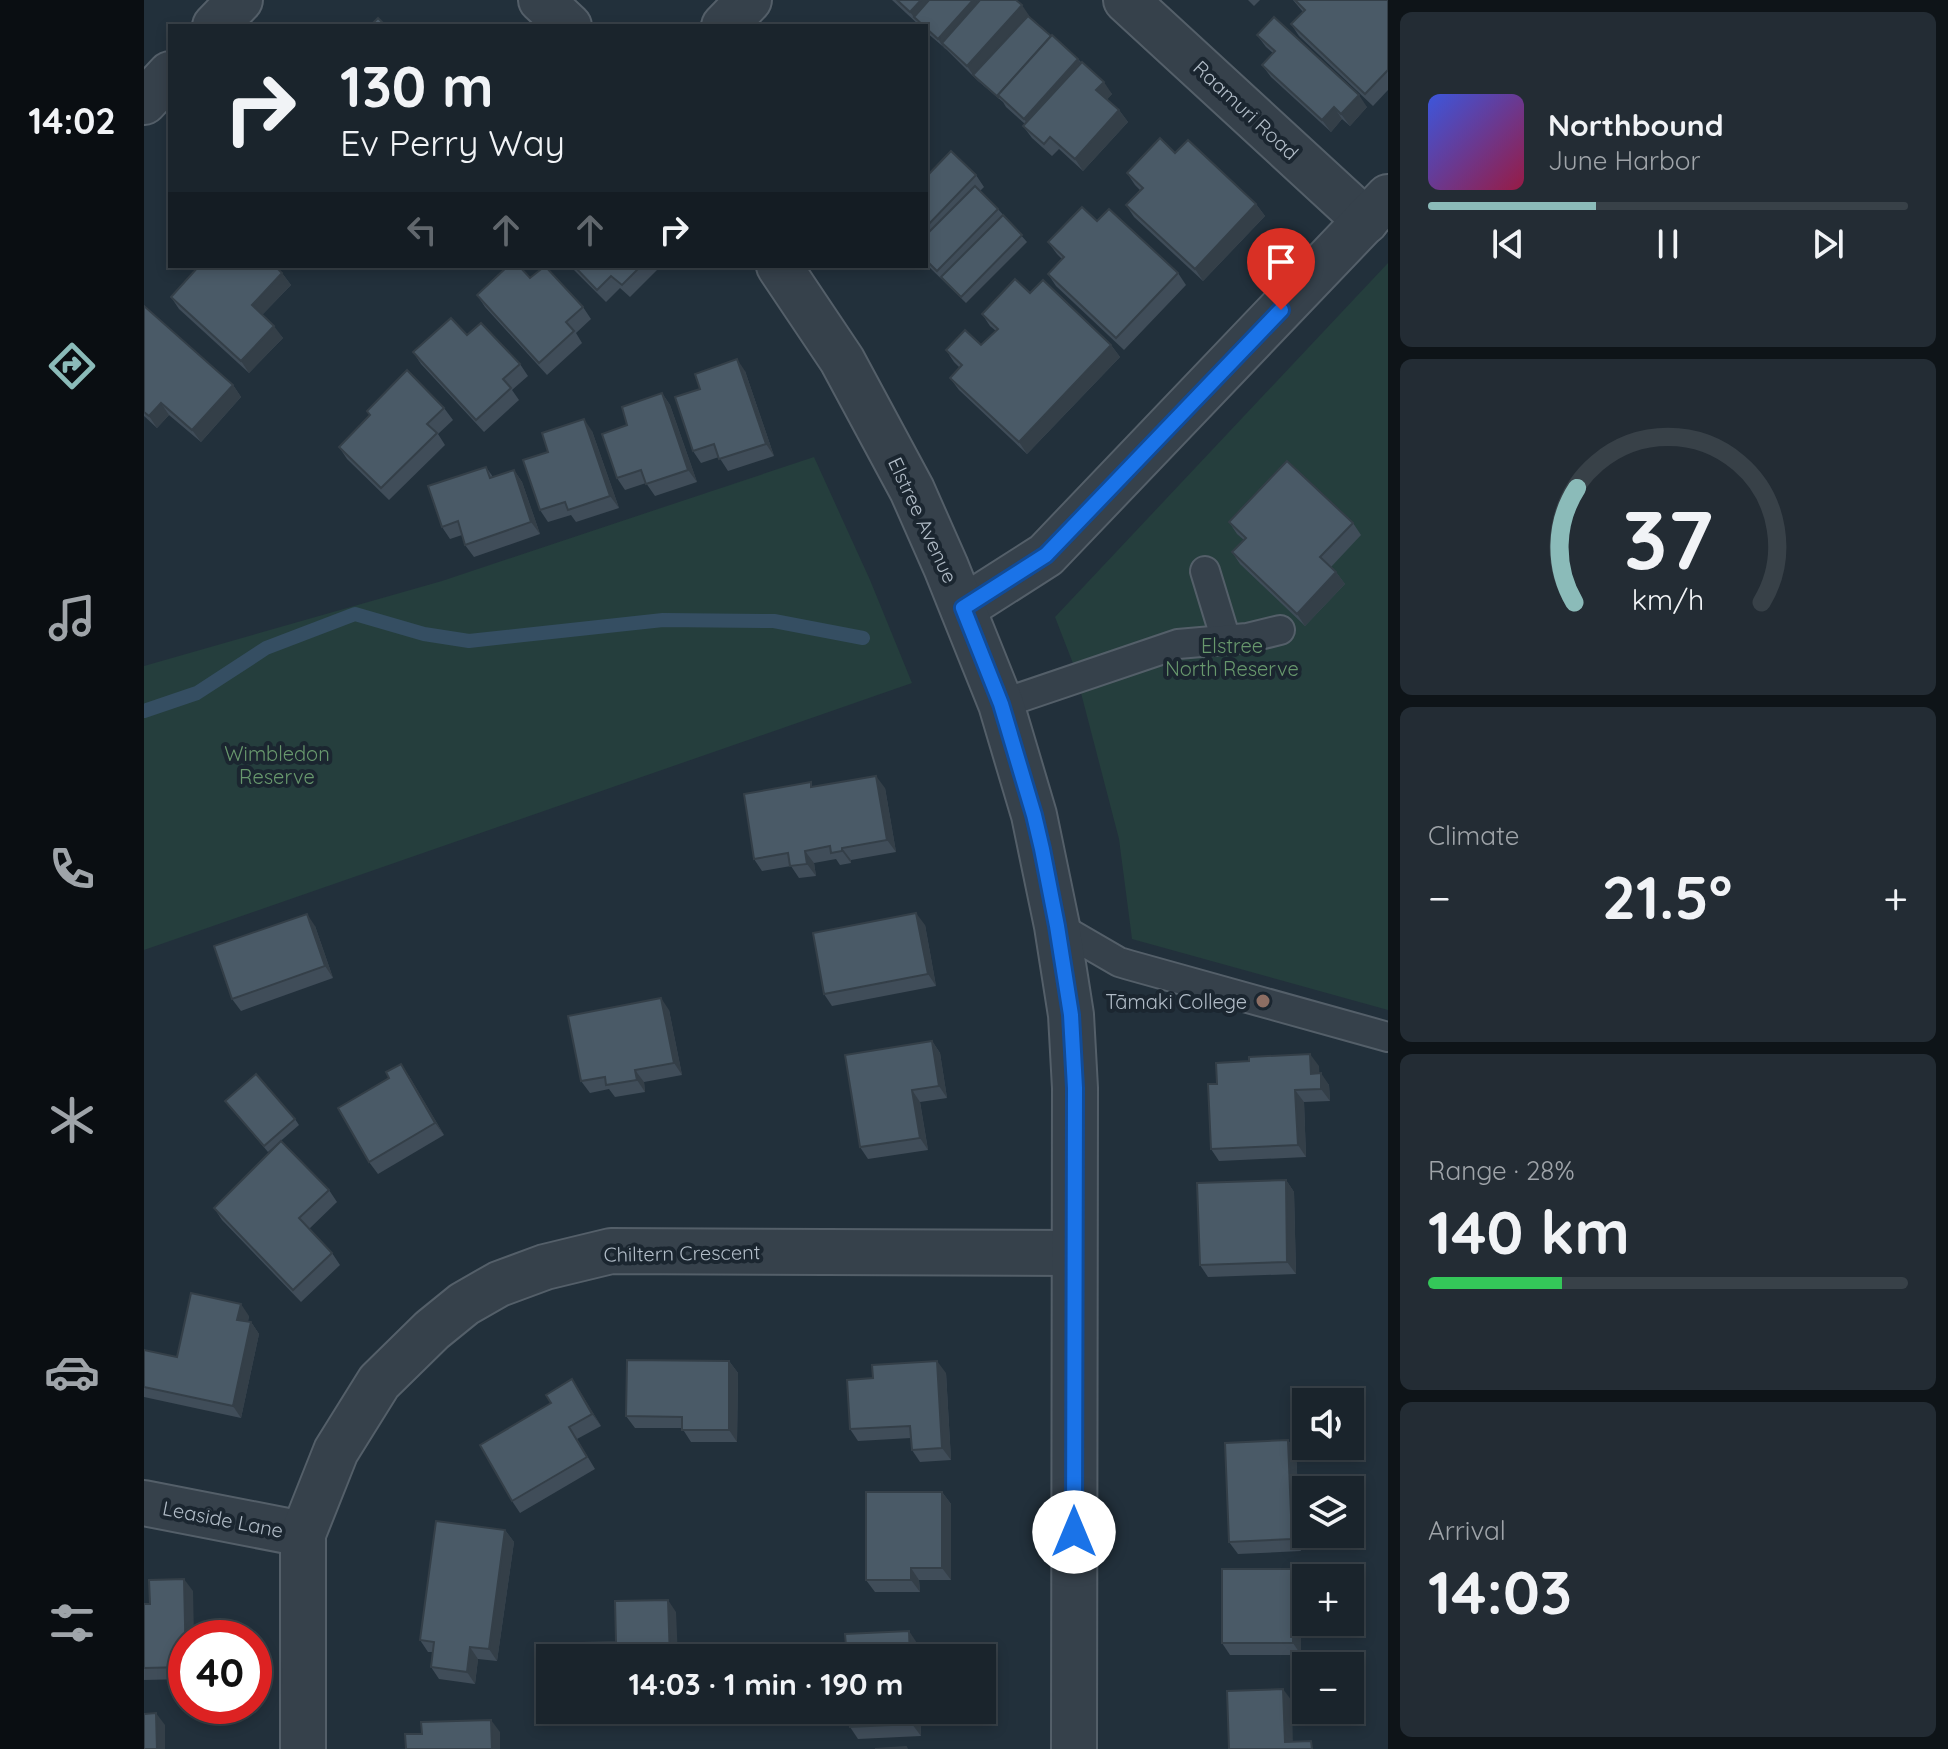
<!DOCTYPE html>
<meta charset="utf-8">
<style>
body{margin:0;font-family:Quicksand,sans-serif;background:#232c34;color:#f1f3f6;height:100vh;display:flex;flex-direction:column;font-size:30px;white-space:nowrap}
*{box-sizing:border-box;margin:0}
p{font-size:26px;color:#9fa4a9}
.icon{flex:none;width:44px;height:44px;fill:none;stroke:currentColor;stroke-width:2;stroke-linecap:round;stroke-linejoin:round}
.map{position:relative;flex:1;overflow:hidden}
.sheet{display:flex;flex-direction:column;gap:12px;padding:12px;background:#0e1418;width:560px}
.sheet>*{flex:none}
.top-card{position:absolute;left:24px;top:24px;width:760px;height:244px;border-radius:0px;box-shadow:0 4px 12px #0003,0 0 0 2px #384148;background:#1a242c;color:#f1f3f6;overflow:hidden}
.fabs{position:absolute;left:1148px;top:1388px;display:grid;gap:16px}
.fabs a{display:grid;place-items:center;width:72px;height:72px;border-radius:0px;background:#1a242c;box-shadow:0 4px 12px #0003,0 0 0 2px #384148;font-size:40px}
.speed{position:absolute;left:24px;top:1620px;display:flex;gap:16px;font-size:40px;font-weight:700;text-align:center}
.speed>*{display:grid;place-content:center;width:104px;height:104px;border-radius:50%;background:#1a242c;box-shadow:0 4px 12px #0003,0 0 0 2px #384148;line-height:1}
.speed .limit{border:12px solid #d22;background:#fff;color:#111}
.pin{position:absolute;display:grid;place-items:center;width:68px;height:68px;color:#fff;margin:-82px -34px;border-radius:50% 50% 50% 0;rotate:-45deg;box-shadow:0 0 8px #0007}
.pin .icon{rotate:45deg}
.me{position:absolute;width:88px;margin:-44px;rotate:0deg;stroke-linejoin:round;filter:drop-shadow(0 0 6px #0008)}
.turn{display:flex;align-items:center;gap:28px;height:168px;padding:0 40px;font-size:36px}
.turn .icon{width:104px;height:104px;stroke-width:2.5}
.turn b{display:block;font-size:56px;line-height:68px}
.lanes{display:flex;align-items:center;height:76px;padding:0 40px;background:#0003;justify-content:center;gap:40px;direction:ltr}
.lanes .off{opacity:.35}
.big{font-size:60px;font-weight:800;line-height:1.1}
.sheet .tile{flex:1;display:flex;flex-direction:column;justify-content:center;gap:12px;min-width:0;padding:0 28px;border-radius:12px;background:#232c34}
.sheet .dial{align-items:center;gap:0}
.dial svg{height:208px;overflow:visible;fill:none;stroke:#384148;stroke-width:7;stroke-linecap:round;text-anchor:middle}
.dial text{fill:#f1f3f6;stroke:none}
.song{display:flex;align-items:center;gap:24px}
.cover{width:96px;height:96px;border-radius:12px;background:linear-gradient(135deg,hsl(230 70% 55%),hsl(340 70% 35%))}
.played{height:8px;border-radius:4px;background:linear-gradient(90deg,#8bbbb9 35%,#384148 35%)}
.keys{display:flex;justify-content:space-around;direction:ltr}
.heat{display:flex;justify-content:space-between;align-items:center;font-size:44px;direction:ltr}
.charge{height:12px;border-radius:6px;background:linear-gradient(90deg,#34c759 28%,#384148 0)}
.trip{position:absolute;left:392px;top:1644px;width:460px;height:80px;border-radius:0px;background:#1a242c;box-shadow:0 4px 12px #0003,0 0 0 2px #384148;font-weight:800;line-height:80px;text-align:center}
main{display:flex;flex:1;min-height:0}
.tabs{display:flex;flex-direction:column;width:144px;justify-content:space-around;align-items:center;background:#0a0e12;color:#9fa4a9}
.tabs .icon{width:56px;height:56px}
.tabs .current{color:#8bbbb9}
.tabs b{font-size:36px;color:#f1f3f6}
.map>svg:first-child{display:block}
</style>
<main>
<nav class="tabs">
<b>14:02</b>
<svg class="icon current" aria-label="directions" viewBox="0 0 24 24"><path d="M12 3l9 9-9 9-9-9zM9 14v-3h6M13 9l2 2-2 2"/></svg>
<svg class="icon" aria-label="music" viewBox="0 0 24 24"><path d="M9 18V5l10-2v13"/><circle cx="6" cy="18" r="3"/><circle cx="16" cy="16" r="3"/></svg>
<svg class="icon" aria-label="phone" viewBox="0 0 24 24"><path d="M5 4h4l2 5-3 2q2 4 5 5l2-3 5 2v4C11 20 4 13 5 4z"/></svg>
<svg class="icon" aria-label="climate" viewBox="0 0 24 24"><path d="M12 3v18M4 7l16 10M4 17L20 7"/></svg>
<svg class="icon" aria-label="car" viewBox="0 0 24 24"><path d="M5 17H2v-5l4-1 3-4h7l3 4 3 1v5h-3M9 17h6M6 11h13"/><circle cx="7" cy="17" r="2"/><circle cx="17" cy="17" r="2"/></svg>
<svg class="icon" aria-label="filters" viewBox="0 0 24 24"><path d="M4 7h16M4 17h16"/><circle cx="9" cy="7" r="2"/><circle cx="15" cy="17" r="2"/></svg>
</nav>
<div class="map">
<svg width="1244" height="1749" viewBox="0 0 1244 1749">
<rect width="100%" height="100%" fill="#22303b"/>
<g fill="#253e3d">
<polygon points="1244,263 1244,1010 988,939 975,839 930,666 911,617"/>
<polygon points="670,457 726,580 768,683 0,950 0,666 298,581"/>
</g>
<g fill="none" stroke-linecap="round" stroke-linejoin="round">
<polyline stroke="#354e62" stroke-width="14" points="0,711 53,693 122,648 211,614 280,634 325,641 519,620 630,621 719,638"/>
<defs>
<g id="service">
<polyline points="1061,571 1082,640"/>
<polyline points="857,704 1034,644 1103,638 1136,630"/>
<polyline points="913,926 975,962 985,965 1244,1037"/>
</g>
<g id="minor">
<polyline points="982,0 1222,221"/>
<polyline points="71,26 96,0"/>
<polyline points="580,26 605,0"/>
<polyline points="0,102 26,74"/>
<polyline points="819,608 902,555 1244,197"/>
<polyline points="0,1503 159,1534"/>
<polyline points="159,1749 159,1534 192,1451 235,1382 288,1330 320,1304 355,1284 401,1267 467,1251 930,1253"/>
</g>
<g id="tertiary">
<polyline points="397,0 425,26"/>
<polyline points="635,266 698,360 768,490 802,567 857,704 890,815 913,926 927,1015 931,1088 930,1749"/>
</g>
</defs>
<use href="#service" stroke="#545f69" stroke-width="32"/>
<use href="#minor" stroke="#545f69" stroke-width="48"/>
<use href="#tertiary" stroke="#545f69" stroke-width="48"/>
<use href="#service" stroke="#36414b" stroke-width="28"/>
<use href="#minor" stroke="#36414b" stroke-width="44"/>
<use href="#tertiary" stroke="#36414b" stroke-width="44"/>
</g>
<g fill="#404d59">
<polygon points="748,0 872,0 886,17 934,59 968,94 963,99 975,110 984,122 939,171 915,149 908,156 888,138 879,126 881,124 862,107 859,102 834,81 803,50 782,32 782,26 776,26"/>
<polygon points="1104,0 1116,0 1110,6"/>
<polygon points="1149,0 1244,0 1244,90 1229,106 1155,36 1147,24 1159,12"/>
<polygon points="1113,35 1223,107 1206,126 1198,119 1187,132 1127,77 1118,65 1129,53 1122,47"/>
<polygon points="1031,153 1112,204 1121,216 1059,281 990,217 982,205 996,190 991,185 983,173"/>
<polygon points="832,175 840,187 836,191 854,209 883,242 822,303 782,264 782,177"/>
<polygon points="953,221 1034,273 1042,285 980,350 912,286 904,274 918,259 913,254 904,242"/>
<polygon points="426,266 517,266 486,297 476,288 462,302"/>
<polygon points="138,273 147,285 118,315 139,338 105,373 35,309 27,297"/>
<polygon points="386,278 439,307 447,319 432,333 438,343 403,375 341,307 333,295"/>
<polygon points="886,293 967,345 976,357 883,454 815,390 806,378 816,368 810,362 802,350 837,345 852,331 846,326 838,314"/>
<polygon points="0,306 89,385 97,397 57,442 25,415 13,428 0,416"/>
<polygon points="323,335 376,364 384,376 368,390 375,400 340,432 277,364 269,352"/>
<polygon points="601,371 630,456 584,471 575,457 557,463 549,451 556,389"/>
<polygon points="518,393 526,405 553,482 511,496 502,483 481,490 473,478 483,425"/>
<polygon points="300,408 309,420 294,434 301,445 245,500 203,459 195,447"/>
<polygon points="448,431 475,508 432,522 427,515 404,522 396,510 404,452"/>
<polygon points="342,467 349,477 370,470 378,482 396,534 330,557 321,545 318,535 306,539 298,527"/>
<polygon points="1085,522 1209,523 1217,535 1187,567 1192,572 1201,584 1161,626 1096,564 1088,552 1100,540 1093,534"/>
<polygon points="670,787 741,788 752,852 707,860 707,863 696,865 692,859 670,863 672,876 655,878 647,866 618,871 610,859"/>
<polygon points="781,925 792,986 688,1006 680,994"/>
<polygon points="171,926 189,978 97,1011 88,999"/>
<polygon points="525,1010 538,1075 500,1082 501,1092 471,1097 465,1089 446,1093 437,1081"/>
<polygon points="788,1041 796,1053 803,1098 776,1102 784,1150 724,1159 716,1147"/>
<polygon points="1175,1066 1175,1073 1185,1085 1186,1101 1160,1102 1162,1157 1075,1161 1067,1149 1073,1084"/>
<polygon points="265,1076 300,1135 234,1174 225,1162"/>
<polygon points="81,1101 151,1119 155,1125 124,1152"/>
<polygon points="1142,1180 1150,1192 1152,1274 1064,1277 1056,1265"/>
<polygon points="185,1190 193,1202 165,1229 188,1253 196,1265 157,1302 78,1220 70,1208"/>
<polygon points="105,1316 104,1321 107,1322 115,1334 97,1418 0,1397 0,1350 33,1357"/>
<polygon points="585,1361 594,1373 593,1442 547,1442 538,1428 491,1428 482,1416"/>
<polygon points="802,1373 807,1460 776,1462 768,1450 767,1438 714,1441 706,1429"/>
<polygon points="428,1379 457,1426 433,1439 451,1469 376,1513 368,1501 407,1403"/>
<polygon points="1144,1440 1152,1452 1157,1551 1094,1554 1085,1542"/>
<polygon points="798,1492 807,1504 807,1580 775,1580 776,1592 731,1592 722,1580"/>
<polygon points="361,1530 370,1542 353,1661 334,1659 331,1684 295,1679 287,1667 289,1652 284,1652 276,1640"/>
<polygon points="1157,1581 1157,1655 1086,1655 1078,1643"/>
<polygon points="49,1591 42,1638 42,1679 0,1680 0,1604 6,1604"/>
<polygon points="705,1710 776,1710 777,1736 714,1739 706,1727"/>
</g>
<g fill="#343f48">
<polygon points="777,0 797,0 770,17 775,24 766,12"/>
<polygon points="829,0 849,0 798,43 802,51 794,39"/>
<polygon points="878,5 886,17 831,78 823,66"/>
<polygon points="934,59 942,71 888,131 880,119"/>
<polygon points="960,82 968,94 961,102 952,90"/>
<polygon points="1215,95 1223,107 1206,126 1197,114"/>
<polygon points="1190,107 1198,119 1187,132 1178,120"/>
<polygon points="975,110 984,122 939,171 931,159"/>
<polygon points="1112,204 1121,216 1059,281 1051,269"/>
<polygon points="138,273 147,285 116,317 108,305"/>
<polygon points="130,326 139,338 105,373 97,361"/>
<polygon points="967,345 976,357 883,454 875,442"/>
<polygon points="593,359 601,371 630,456 622,444"/>
<polygon points="89,385 97,397 57,442 48,430"/>
<polygon points="518,393 526,405 553,482 544,470"/>
<polygon points="17,403 25,415 13,428 5,416"/>
<polygon points="440,419 448,431 475,508 466,496"/>
<polygon points="370,470 378,482 396,534 387,522"/>
<polygon points="1192,572 1201,584 1161,626 1153,614"/>
<polygon points="732,776 741,788 752,852 743,840"/>
<polygon points="698,848 707,860 707,863 698,851"/>
<polygon points="661,851 670,863 672,876 663,864"/>
<polygon points="772,913 781,925 792,986 784,974"/>
<polygon points="163,914 171,926 189,978 181,966"/>
<polygon points="517,998 525,1010 538,1075 530,1063"/>
<polygon points="788,1041 796,1053 803,1098 795,1086"/>
<polygon points="1166,1054 1175,1066 1176,1086 1167,1074"/>
<polygon points="257,1064 265,1076 300,1135 291,1123"/>
<polygon points="491,1070 500,1082 501,1092 493,1080"/>
<polygon points="1177,1073 1185,1085 1186,1101 1177,1089"/>
<polygon points="768,1090 776,1102 784,1150 776,1138"/>
<polygon points="1151,1090 1160,1102 1162,1157 1154,1145"/>
<polygon points="1142,1180 1150,1192 1152,1274 1143,1262"/>
<polygon points="97,1304 105,1316 102,1332 93,1320"/>
<polygon points="107,1322 115,1334 97,1418 89,1406"/>
<polygon points="585,1361 594,1373 593,1442 585,1430"/>
<polygon points="793,1361 802,1373 807,1460 798,1448"/>
<polygon points="428,1379 436,1391 457,1426 448,1414"/>
<polygon points="1144,1440 1152,1452 1157,1551 1148,1539"/>
<polygon points="798,1492 807,1504 807,1580 798,1568"/>
<polygon points="361,1530 370,1542 353,1661 345,1649"/>
<polygon points="767,1568 775,1580 776,1592 767,1580"/>
<polygon points="1149,1569 1157,1581 1157,1655 1149,1643"/>
<polygon points="40,1579 49,1591 50,1638 42,1638"/>
<polygon points="524,1600 532,1612 534,1658 526,1658"/>
<polygon points="765,1631 773,1643 774,1658 766,1658"/>
<polygon points="326,1647 334,1659 331,1684 323,1672"/>
<polygon points="1139,1689 1148,1701 1149,1749 1141,1742"/>
<polygon points="768,1710 776,1710 777,1736 768,1724"/>
<polygon points="12,1713 21,1725 21,1749 13,1749"/>
<polygon points="347,1720 356,1732 356,1749 348,1749"/>
</g>
<g fill="#4a5a67" stroke="#343f48" stroke-width="2">
<polygon points="753,0 777,0 766,12"/>
<polygon points="785,0 829,0 794,39 782,28 782,26 780,26 770,17"/>
<polygon points="836,0 872,0 878,5 823,66 798,43"/>
<polygon points="1151,0 1244,0 1244,70 1221,94 1147,24 1161,10"/>
<polygon points="884,16 907,36 854,95 854,97 829,75"/>
<polygon points="1130,17 1215,95 1197,114 1190,107 1178,120 1118,65 1131,51 1113,35"/>
<polygon points="234,18 242,26 226,26"/>
<polygon points="908,35 934,59 880,119 854,95"/>
<polygon points="938,62 960,82 952,90 975,110 931,159 906,137 900,144 879,126"/>
<polygon points="1016,138 1031,153 1044,140 1112,204 1051,269 982,205 999,188 983,173"/>
<polygon points="807,151 832,175 782,227 782,177"/>
<polygon points="831,186 854,209 793,271 782,260 782,235"/>
<polygon points="938,207 953,221 965,209 1034,273 972,338 904,274 920,257 904,242"/>
<polygon points="859,215 878,235 817,297 797,277"/>
<polygon points="55,266 131,266 138,273 108,305 130,326 97,361 27,297"/>
<polygon points="364,266 375,266 386,278 401,266 439,307 422,322 430,331 395,363 333,295"/>
<polygon points="430,266 497,266 478,285 467,276 453,290"/>
<polygon points="871,279 886,293 899,280 967,345 875,442 806,378 818,365 802,350 821,330 837,345 854,329 838,314"/>
<polygon points="0,306 89,385 48,430 17,403 5,416 0,412"/>
<polygon points="307,318 323,335 337,323 376,364 359,379 367,388 332,420 269,352"/>
<polygon points="593,359 622,444 575,459 570,444 549,451 531,397 556,389 551,374"/>
<polygon points="263,370 300,408 283,424 293,433 237,488 195,447 226,415 223,411"/>
<polygon points="518,393 544,470 502,484 497,470 473,478 458,434 483,425 478,407"/>
<polygon points="440,419 466,496 424,510 421,502 396,510 379,460 404,452 398,433"/>
<polygon points="1143,461 1209,523 1176,557 1192,572 1153,614 1088,552 1102,538 1085,522"/>
<polygon points="342,467 346,478 370,470 387,522 321,545 314,521 298,527 284,486"/>
<polygon points="732,776 743,840 698,848 698,851 687,853 686,846 661,851 663,864 646,866 644,853 610,859 600,794 667,782 667,787"/>
<polygon points="772,913 784,974 680,994 669,933"/>
<polygon points="163,914 181,966 88,999 70,946"/>
<polygon points="517,998 530,1063 491,1070 493,1080 462,1085 461,1077 437,1081 424,1016"/>
<polygon points="788,1041 795,1086 768,1090 776,1138 716,1147 701,1055"/>
<polygon points="1166,1054 1167,1074 1177,1073 1177,1089 1151,1090 1154,1145 1067,1149 1064,1084 1073,1084 1072,1063 1105,1061 1105,1057"/>
<polygon points="257,1064 291,1123 225,1162 194,1108 245,1078 242,1072"/>
<polygon points="112,1074 151,1119 120,1146 81,1101"/>
<polygon points="137,1141 185,1190 155,1218 188,1253 149,1290 70,1208"/>
<polygon points="1142,1180 1143,1262 1056,1265 1053,1183"/>
<polygon points="47,1293 97,1304 93,1320 107,1322 89,1406 0,1387 0,1350 33,1357"/>
<polygon points="483,1360 585,1361 585,1430 538,1430 538,1417 482,1416"/>
<polygon points="793,1361 798,1448 768,1450 766,1426 706,1429 703,1380 729,1378 728,1365"/>
<polygon points="428,1379 448,1414 425,1427 443,1457 368,1501 336,1445 407,1403 402,1395"/>
<polygon points="1144,1440 1148,1539 1085,1542 1081,1443"/>
<polygon points="722,1492 798,1492 798,1568 767,1568 767,1580 722,1580"/>
<polygon points="292,1521 361,1530 345,1649 326,1647 323,1672 287,1667 290,1642 276,1640"/>
<rect x="1078" y="1569" width="71" height="74"/>
<polygon points="40,1579 42,1667 0,1668 0,1604 6,1604 5,1580"/>
<polygon points="524,1600 526,1658 439,1658 438,1643 472,1642 471,1601"/>
<polygon points="765,1631 766,1658 703,1658 701,1634"/>
<polygon points="1139,1689 1141,1742 1167,1741 1168,1749 1085,1749 1083,1691"/>
<polygon points="705,1710 768,1710 768,1724 706,1727"/>
<polygon points="12,1713 13,1749 0,1749 0,1714"/>
<polygon points="347,1720 348,1749 262,1749 261,1734 278,1734 277,1722"/>
<polygon points="762,1747 763,1749 731,1749"/>
</g>
<g fill="none" stroke-linecap="round" stroke-linejoin="round">
<defs>
<polyline id="route" points="930,1532 931,1088 927,1015 913,926 898,849 890,815 857,704 819,608 902,555 1137,310"/>
</defs>
<use href="#route" stroke="#114b97" stroke-width="20"/>
<use href="#route" stroke="#1a73e8" stroke-width="14"/>
</g>
<circle fill="#8d6e63" stroke="#1b2630" stroke-width="3" cx="1119" cy="1001" r="8"/>
<g text-anchor="middle" dominant-baseline="central" stroke-width="8" stroke-linejoin="round" paint-order="stroke">
<g font-size="20" fill="#b1bcc7" stroke="#1b2630">
<text transform="translate(1102 110) rotate(43)">Raamuri Road</text>
<text transform="translate(779 520) rotate(65)">Elstree Avenue</text>
<text transform="translate(538 1253) rotate(-1)">Chiltern Crescent</text>
<text transform="translate(79 1519) rotate(11)">Leaside Lane</text>
</g>
<g font-size="20" fill="#68986d" stroke="#1b2630">
<text x="1088" y="645">Elstree<tspan x="1088" dy="23">North Reserve</tspan></text>
<text x="133" y="753">Wimbledon<tspan x="133" dy="23">Reserve</tspan></text>
</g>
<g font-size="20" fill="#b1bcc7" stroke="#1b2630" text-anchor="end">
<text x="1103" y="1001">Tāmaki College</text>
</g>
</g>
</svg>
<div class="fabs">
<a><svg class="icon" aria-label="sound" viewBox="0 0 24 24"><path d="M4 9h4l5-4v14l-5-4H4zM17 9q2 3 0 6"/></svg></a>
<a><svg class="icon" aria-label="layers" viewBox="0 0 24 24"><path d="M12 4l9 5-9 5-9-5zM3 14l9 5 9-5"/></svg></a>
<a>+</a>
<a>−</a>
</div>
<div class="speed"><div class="limit">40</div></div>
<div class="pin" style="left:1137px;top:310px;background:#d93025"><svg class="icon" aria-label="arrive" viewBox="0 0 24 24"><path d="M6 21V4h12l-3 4 3 4H6"/></svg></div>
<svg class="me" style="left:930px;top:1532px" viewBox="-20 -20 40 40"><circle r="19" fill="#fff"/><path d="M0-13L10 11 0 6-10 11z" fill="#1a73e8"/></svg>
<div class="trip">14:03 · 1 min · 190 m</div>
<div class="top-card">
<div class="turn"><svg class="icon" aria-label="right" viewBox="0 0 24 24"><path d="M7 20v-9h11M14 6l5 5-5 5"/></svg><div><b>130 m</b>Ev Perry Way</div></div>
<div class="lanes"><svg class="icon off" aria-label="left" viewBox="0 0 24 24"><path d="M17 20v-9H6M10 6l-5 5 5 5"/></svg><svg class="icon off" aria-label="ahead" viewBox="0 0 24 24"><path d="M12 20V5M6 11l6-6 6 6"/></svg><svg class="icon off" aria-label="ahead" viewBox="0 0 24 24"><path d="M12 20V5M6 11l6-6 6 6"/></svg><svg class="icon" aria-label="right" viewBox="0 0 24 24"><path d="M7 20v-9h11M14 6l5 5-5 5"/></svg></div>
</div>
</div>
<section class="sheet">
<div class="tile">
<div class="song"><i class="cover"></i><div><b>Northbound</b><p>June Harbor</p></div></div>
<div class="played"></div>
<div class="keys"><svg class="icon" aria-label="previous" viewBox="0 0 24 24"><path d="M18 5L8 12l10 7zM5 5v14"/></svg><svg class="icon" aria-label="pause" viewBox="0 0 24 24"><path d="M8 5v14M16 5v14"/></svg><svg class="icon" aria-label="next" viewBox="0 0 24 24"><path d="M6 5l10 7-10 7zM19 5v14"/></svg></div>
</div>
<div class="tile dial"><svg viewBox="0 0 100 80">
<path d="M14 69A42 42 0 1 1 86 69"/>
<path d="M14 69A42 42 0 0 1 15 25" stroke="#8bbbb9"/>
<text x="50" y="56" font-size="32" font-weight="700">37</text>
<text x="50" y="72" font-size="11">km/h</text>
</svg></div>
<div class="tile"><p>Climate</p>
<div class="heat"><a>−</a><b class="big">21.5°</b><a>+</a></div>
</div>
<div class="tile"><p>Range · 28%</p><b class="big">140 km</b><div class="charge"></div></div>
<div class="tile"><p>Arrival</p><b class="big">14:03</b></div>
</section>
</main>
